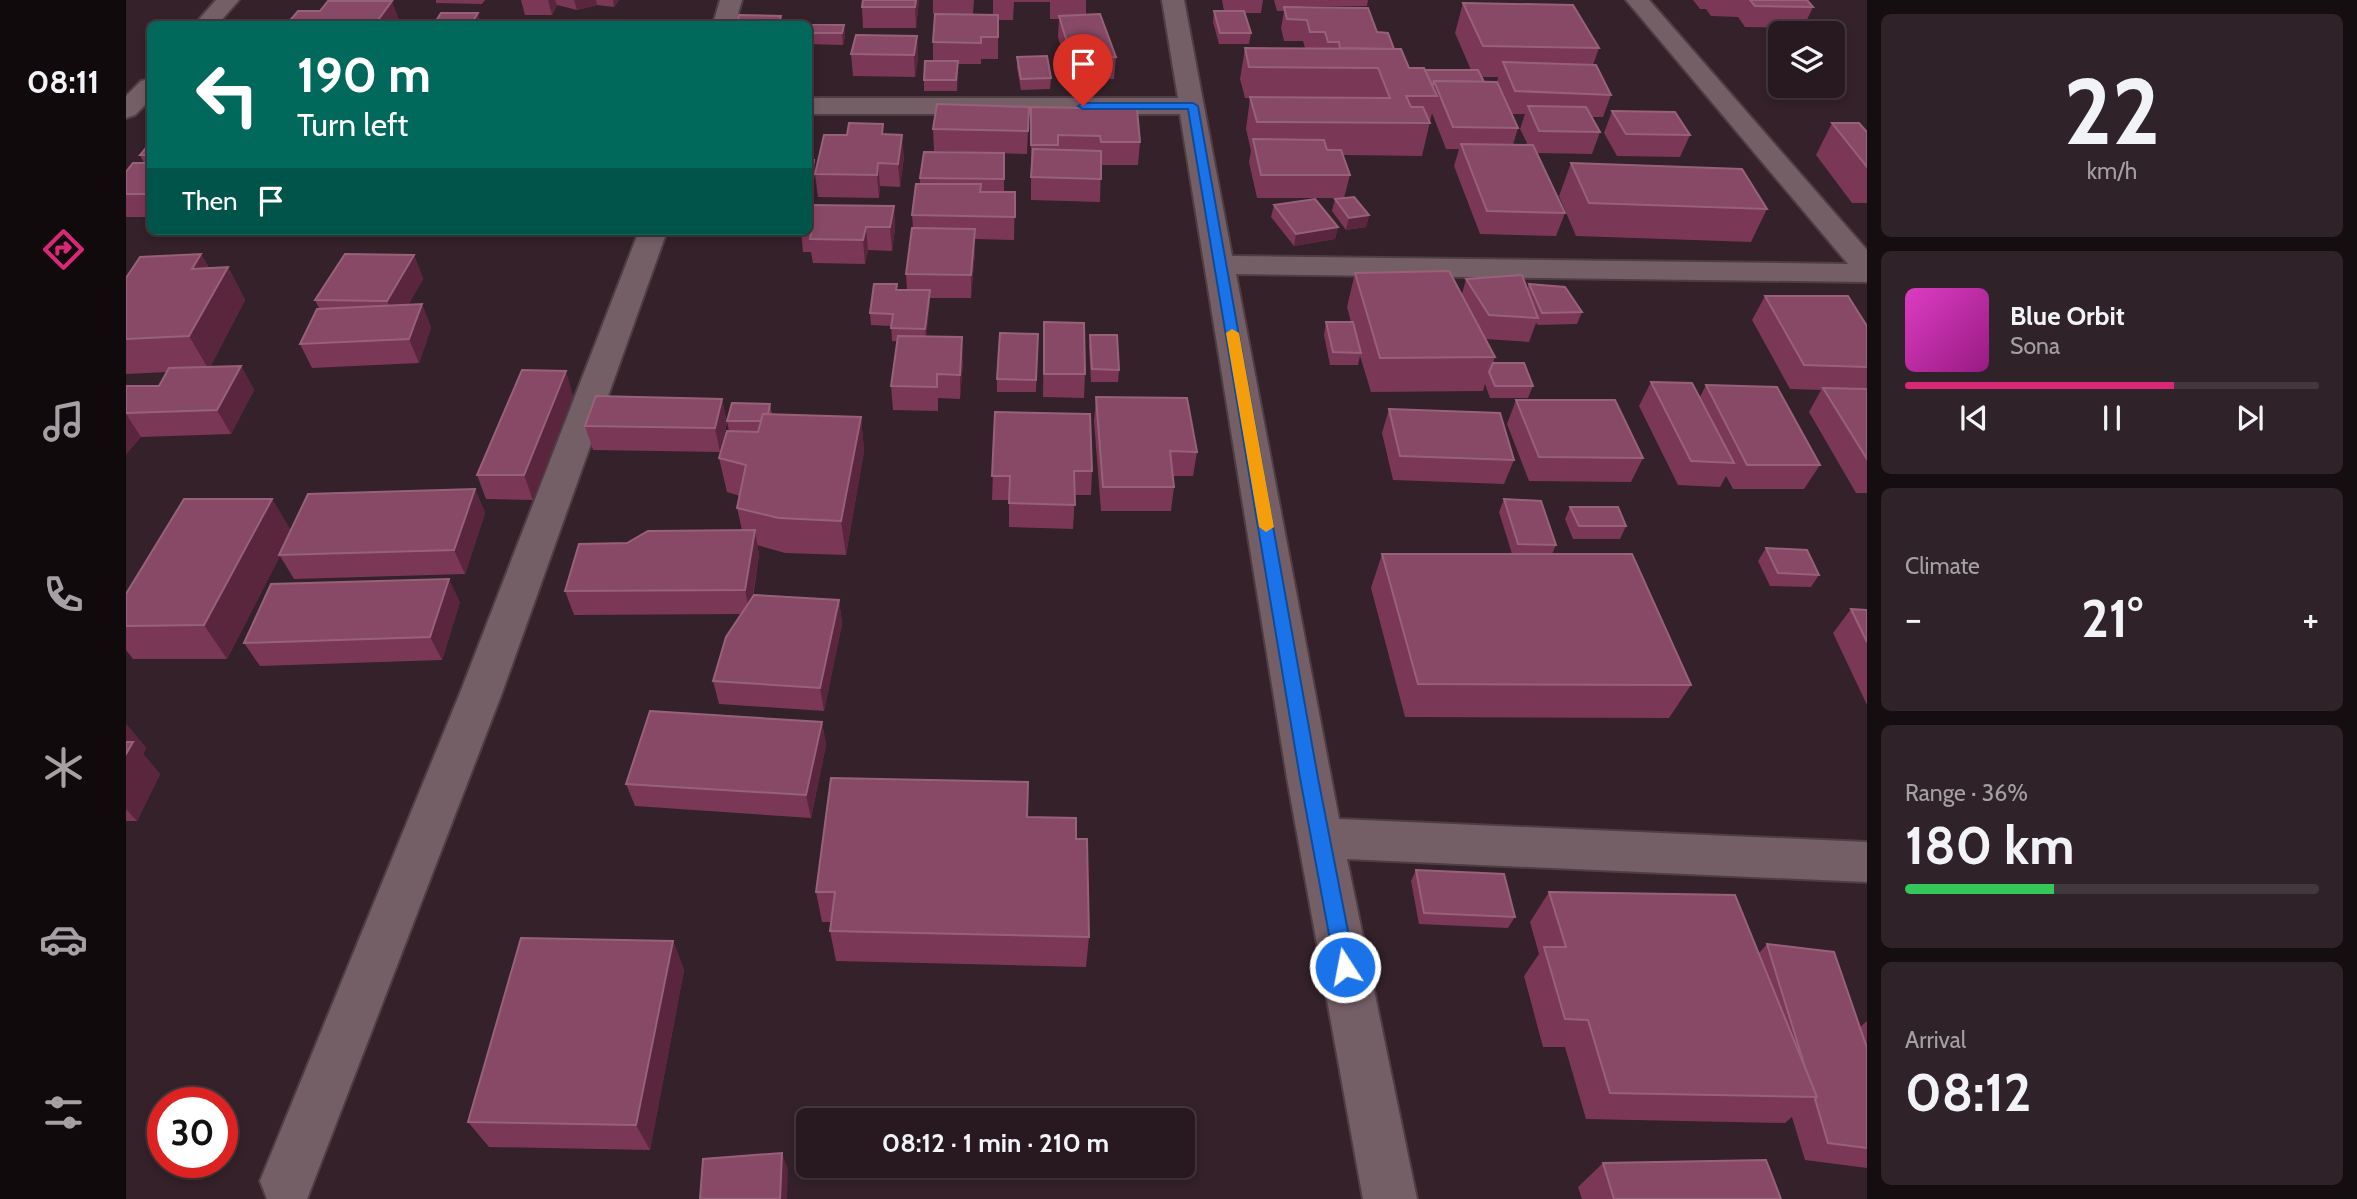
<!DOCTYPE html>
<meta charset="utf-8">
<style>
body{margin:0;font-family:Cabin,sans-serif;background:#2f2228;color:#f1f3f6;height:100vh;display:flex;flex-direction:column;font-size:26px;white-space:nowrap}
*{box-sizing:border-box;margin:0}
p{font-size:23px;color:#a4a0a4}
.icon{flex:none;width:38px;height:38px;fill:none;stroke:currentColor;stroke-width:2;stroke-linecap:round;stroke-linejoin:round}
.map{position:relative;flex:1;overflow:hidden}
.side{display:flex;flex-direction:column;gap:14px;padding:14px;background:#150e11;width:490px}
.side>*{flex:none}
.guide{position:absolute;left:21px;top:21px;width:665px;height:214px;border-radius:10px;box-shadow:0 4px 10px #0003,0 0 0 2px #43383d;background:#00695c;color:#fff;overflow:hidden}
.controls{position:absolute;left:1642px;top:21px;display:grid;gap:14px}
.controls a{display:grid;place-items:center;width:77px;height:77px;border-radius:10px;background:#27191f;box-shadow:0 4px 10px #0003,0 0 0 2px #43383d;font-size:35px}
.speed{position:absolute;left:21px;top:1087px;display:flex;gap:14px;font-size:35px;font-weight:700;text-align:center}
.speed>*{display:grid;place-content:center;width:91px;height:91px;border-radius:50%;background:#27191f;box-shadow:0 4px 10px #0003,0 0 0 2px #43383d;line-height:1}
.speed .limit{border:10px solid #d22;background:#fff;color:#111}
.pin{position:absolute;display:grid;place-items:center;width:60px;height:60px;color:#fff;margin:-72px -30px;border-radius:50% 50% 50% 0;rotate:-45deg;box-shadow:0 0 7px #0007}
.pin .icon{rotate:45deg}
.me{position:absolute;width:77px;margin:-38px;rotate:349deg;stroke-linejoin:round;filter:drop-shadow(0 0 5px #0008)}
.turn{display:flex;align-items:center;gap:24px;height:147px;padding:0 35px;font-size:32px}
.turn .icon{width:91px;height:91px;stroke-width:2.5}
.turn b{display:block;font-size:49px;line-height:60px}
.then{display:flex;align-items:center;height:66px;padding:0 35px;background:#0003;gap:14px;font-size:26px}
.big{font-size:52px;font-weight:800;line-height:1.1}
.side .card{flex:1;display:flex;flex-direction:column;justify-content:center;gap:10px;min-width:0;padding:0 24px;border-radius:10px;background:#2f2228}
.side .dial{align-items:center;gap:0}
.dial b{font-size:91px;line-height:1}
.song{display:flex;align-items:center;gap:21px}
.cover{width:84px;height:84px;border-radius:10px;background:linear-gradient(135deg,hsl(310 70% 55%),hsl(310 70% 35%))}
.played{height:7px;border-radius:4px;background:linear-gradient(90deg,#db2777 65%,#43383d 65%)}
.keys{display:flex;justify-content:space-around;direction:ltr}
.heat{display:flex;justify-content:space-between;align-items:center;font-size:38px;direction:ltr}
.charge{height:10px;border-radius:5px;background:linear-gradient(90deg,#34c759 36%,#43383d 0)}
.trip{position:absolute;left:670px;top:1108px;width:399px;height:70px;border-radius:10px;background:#27191f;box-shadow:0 4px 10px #0003,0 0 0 2px #43383d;font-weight:800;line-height:70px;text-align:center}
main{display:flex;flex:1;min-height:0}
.tabs{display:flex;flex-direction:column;width:126px;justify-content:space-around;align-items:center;background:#100a0c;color:#a4a0a4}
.tabs .icon{width:49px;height:49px}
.tabs .on{color:#db2777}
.tabs b{font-size:32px;color:#f1f3f6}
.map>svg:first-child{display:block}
</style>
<main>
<nav class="tabs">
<b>08:11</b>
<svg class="icon on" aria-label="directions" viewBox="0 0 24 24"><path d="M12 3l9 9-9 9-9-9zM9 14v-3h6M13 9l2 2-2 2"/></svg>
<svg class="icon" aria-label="music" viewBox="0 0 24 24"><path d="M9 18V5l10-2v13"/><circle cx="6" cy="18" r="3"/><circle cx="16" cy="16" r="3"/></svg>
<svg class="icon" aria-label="phone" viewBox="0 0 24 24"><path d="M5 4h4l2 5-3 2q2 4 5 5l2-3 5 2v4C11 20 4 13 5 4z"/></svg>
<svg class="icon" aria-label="climate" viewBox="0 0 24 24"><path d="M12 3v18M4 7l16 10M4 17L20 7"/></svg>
<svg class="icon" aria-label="car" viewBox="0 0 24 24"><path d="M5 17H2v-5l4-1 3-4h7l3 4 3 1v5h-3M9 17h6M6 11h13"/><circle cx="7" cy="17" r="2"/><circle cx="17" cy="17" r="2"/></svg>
<svg class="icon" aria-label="filters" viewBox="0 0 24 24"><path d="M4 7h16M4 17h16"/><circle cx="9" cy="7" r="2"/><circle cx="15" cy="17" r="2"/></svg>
</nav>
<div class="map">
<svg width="1741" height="1199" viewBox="0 0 1741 1199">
<rect width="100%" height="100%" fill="#342129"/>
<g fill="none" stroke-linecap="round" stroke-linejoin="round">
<defs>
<g id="street">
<polygon points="90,0 113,0 92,24 69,24"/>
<polygon points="594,0 616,0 609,24 587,24"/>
<polygon points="1036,0 1058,0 1106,256 1722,264 1500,0 1523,0 1741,250 1741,282 1110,274 1213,819 1741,842 1741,882 1221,859 1291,1199 1237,1199 1161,778 1054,114 682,114 682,98 1052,98"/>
<polygon points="24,79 24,100 9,115 0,118 0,96 15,81"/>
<polygon points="513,231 541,231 376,693 181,1199 141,1199 134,1181 334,693"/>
</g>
</defs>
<use href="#street" stroke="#4e3e44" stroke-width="4"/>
<use href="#street" fill="#755f67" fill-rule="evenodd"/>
</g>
<g fill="#7b3756" fill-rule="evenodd">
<polygon points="310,0 359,0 356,4 310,3"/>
<polygon points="395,0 493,0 488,7 471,5 451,10 431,5 426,15 399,15"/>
<polygon points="793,0 790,28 737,28 736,7"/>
<polygon points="807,0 848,0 847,14 867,15 867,0 960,0 960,15 990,57 988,79 945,81 932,37 933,19 924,19 924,2 888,2 887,20 872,20 872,59 855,59 855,64 832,64 831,91 798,91 798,80 807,61 807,42 809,14 807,14"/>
<polygon points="1096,0 1137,0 1135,13 1119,13 1125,33 1123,44 1093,44 1087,22 1088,11 1098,11"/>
<path d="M1148 0H1242L1241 6H1177V7L1251 32 1268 49 1283 68 1299 70H1345L1329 33 1337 3 1473 48 1467 65 1485 95 1477 117H1466L1474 132 1466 154 1410 153 1439 213 1430 236 1354 234 1328 166 1333 149H1320L1306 113 1296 156 1217 155 1224 175 1218 198H1131L1123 162 1125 151 1120 129 1124 98H1119L1114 79 1119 48H1179L1177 41H1158L1155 28 1158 11H1151ZM1355 77H1372L1371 83 1358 82ZM1385 114H1399L1394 129 1402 145H1387L1392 128Z"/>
<polygon points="1567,0 1681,0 1687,7 1677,28 1619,27 1612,17 1585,16 1580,9 1574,9"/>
<polygon points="682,24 718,25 719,36 717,45 682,44"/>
<polygon points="791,36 792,58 789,77 727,76 725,54"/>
<polygon points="891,57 925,78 924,89 895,90 891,68"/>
<polygon points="903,107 901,154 808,151 807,129"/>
<polygon points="905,107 1014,142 1012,165 975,165 974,202 905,200"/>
<polygon points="1486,111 1564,135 1554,157 1491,156 1478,133"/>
<polygon points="1706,123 1741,132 1741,203 1726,203 1690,155"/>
<polygon points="758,134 778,157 774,187 754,186 753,198 692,197 689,174 686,188 682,188 682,160 688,160 689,172"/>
<polygon points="24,143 24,217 0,217 0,172 18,163 14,155"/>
<polygon points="878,153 878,192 889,192 888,240 849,239 849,252 845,298 804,298 800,337 837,361 834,399 812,398 812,411 767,410 765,386 771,341 766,341 765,326 745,325 744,313 771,290 781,290 780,274 787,228 786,215 794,184 794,178"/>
<polygon points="1445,163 1641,209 1625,242 1450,236 1433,196"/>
<polygon points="1209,199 1243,215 1240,227 1220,230 1206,211"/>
<polygon points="682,205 768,206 769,229 766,251 742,250 739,264 687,263 685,252 677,252 675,231 682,231"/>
<polygon points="1148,205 1212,227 1209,239 1168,246 1145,217"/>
<polygon points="75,254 83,268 102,267 119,300 84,367 115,366 128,390 105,434 15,437 0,454 0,386 33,386 41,372 0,374 0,278"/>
<polygon points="288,255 297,279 282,305 296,304 305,328 293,363 186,368 174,344 193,308 189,300"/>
<polygon points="1229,273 1336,294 1340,279 1401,289 1403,284 1456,312 1451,324 1412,325 1410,323 1403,342 1360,339 1369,357 1367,363 1407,386 1402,398 1364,398 1359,384 1357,391 1245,392 1234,356 1232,365 1204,365 1198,335 1200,322 1225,322 1221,307"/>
<polygon points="1639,296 1741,326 1741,493 1730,493 1683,412 1695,390 1664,389 1626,320"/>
<polygon points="918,322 959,374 958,398 917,397"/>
<polygon points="912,334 910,392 871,392 871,379"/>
<polygon points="964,335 993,370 992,382 965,382 963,347"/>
<polygon points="1525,382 1574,397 1580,385 1694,465 1678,489 1607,489 1600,476 1594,487 1552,485 1513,406"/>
<polygon points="447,395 407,500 360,499 351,475"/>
<polygon points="970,397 1071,452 1067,476 1047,476 1048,487 1045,511 975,511 968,421"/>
<polygon points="596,399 601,423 594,452 467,450 459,426"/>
<polygon points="1390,400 1517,458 1505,482 1403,481 1381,424"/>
<polygon points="644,404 646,414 735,417 738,451 720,555 659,553 631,545 633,554 627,598 713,600 716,624 698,711 593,704 587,681 616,614 448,615 439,591 501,543 616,530 611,508 614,496 601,492 593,458 603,431 601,421"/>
<polygon points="1263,409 1388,460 1378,484 1267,480 1256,433"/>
<polygon points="869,412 966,471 965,495 949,495 947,529 883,527 883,500 866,500"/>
<polygon points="349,489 359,513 339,574 168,579 154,556 101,659 7,659 0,650 0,594 146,499 165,531"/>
<polygon points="1378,499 1430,545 1426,554 1565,685 1543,718 1279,717 1245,588 1256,554 1386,554 1373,512"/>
<polygon points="1444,507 1500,526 1494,539 1447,539 1439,519"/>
<polygon points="1640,548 1693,575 1685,587 1644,586 1632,561"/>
<polygon points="334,602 316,660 134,666 118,643"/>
<polygon points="1725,609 1741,610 1741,705 1707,633"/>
<polygon points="696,722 700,745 685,818 509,806 500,784"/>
<polygon points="0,724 20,748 17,754 34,774 11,821 0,821"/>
<polygon points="901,817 950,839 963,937 960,967 710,961 704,931 705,922 696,922 690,892"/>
<polygon points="1290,870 1389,917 1382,928 1293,924 1285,881"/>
<polygon points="1423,892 1633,953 1641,944 1734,1027 1741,1021 1741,1168 1679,1160 1666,1117 1659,1123 1460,1119 1439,1047 1417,1047 1398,976 1413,954 1404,922"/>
<polygon points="547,941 558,970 524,1150 363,1147 342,1122"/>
<polygon points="1477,1163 1655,1199 1456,1199 1452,1187"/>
</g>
<g fill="#59263d">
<polygon points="422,0 429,0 431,5 426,15"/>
<polygon points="448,0 470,0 471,5 451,10"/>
<polygon points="487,0 493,0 488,7"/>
<polygon points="790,0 793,0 790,28 789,7"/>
<polygon points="266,1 274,22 272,24 249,24"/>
<polygon points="352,13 355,24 345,24"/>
<polygon points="718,25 719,36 717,45 716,33"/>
<polygon points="791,36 792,58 789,77 788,55"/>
<polygon points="776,135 778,157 774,187 772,164"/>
<polygon points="688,160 689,172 686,188 685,176"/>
<polygon points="752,163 754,186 753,198 751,175"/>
<polygon points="768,206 769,229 766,251 764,227"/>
<polygon points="1243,215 1240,227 1220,230 1223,218"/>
<polygon points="740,227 742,250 739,264 737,240"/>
<polygon points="1212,227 1209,239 1168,246 1170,234"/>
<polygon points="849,229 849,252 845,298 845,275"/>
<polygon points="75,254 92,285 102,267 119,300 83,370 63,336 66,269"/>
<polygon points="288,255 297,279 271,325 261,301"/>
<polygon points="804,290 804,303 800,341 799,329"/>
<polygon points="296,304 305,328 293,363 283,339"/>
<polygon points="836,337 837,361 834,399 834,375"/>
<polygon points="115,366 128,390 105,434 91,410"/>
<polygon points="440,371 447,395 407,500 398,475"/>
<polygon points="596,399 601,423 594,452 589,428"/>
<polygon points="0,414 15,437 0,454"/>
<polygon points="735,417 738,451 720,555 715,521"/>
<polygon points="349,489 359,513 339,574 328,550"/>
<polygon points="146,499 166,533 101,659 78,625"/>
<polygon points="629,530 633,554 624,614 619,590"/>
<polygon points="323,579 334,602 316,660 304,637"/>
<polygon points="713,600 716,624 698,711 694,688"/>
<polygon points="696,722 700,745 685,818 680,795"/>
<polygon points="0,724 20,748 17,754 34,774 11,821 0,809"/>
<polygon points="547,941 558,970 524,1150 510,1125"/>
<polygon points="656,1153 662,1170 661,1199 654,1199"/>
</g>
<g fill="#874965" stroke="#98617a" stroke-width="2">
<polygon points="737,0 790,0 789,7 736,7"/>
<polygon points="1624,0 1681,0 1687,7 1629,6"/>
<polygon points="202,1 266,1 249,24 161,24 172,11 194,11"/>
<polygon points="1337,3 1447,5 1473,48 1357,46"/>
<polygon points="1158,7 1242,8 1251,32 1262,33 1268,49 1214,48 1213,42 1202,42 1199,32 1184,32 1181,20 1161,19"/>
<polygon points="1088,11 1118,11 1125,33 1094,33"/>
<polygon points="315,13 352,13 345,24 308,24"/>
<polygon points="809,14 872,15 872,37 855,37 855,43 807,42"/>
<polygon points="974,14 990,57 946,59 933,16"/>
<polygon points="613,15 655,16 653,24 610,24"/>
<polygon points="675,24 718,25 716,33 682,33 682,24"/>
<polygon points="730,35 791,36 788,55 725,54"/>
<polygon points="1119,48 1275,49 1283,68 1298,68 1311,96 1280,96 1285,107 1297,107 1304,123 1131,122 1124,97 1264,98 1252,68 1123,67"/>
<polygon points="921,56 925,78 895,79 891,57"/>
<polygon points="799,61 832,61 830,80 798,80"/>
<polygon points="1377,62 1470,65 1485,95 1389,91"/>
<polygon points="1299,70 1352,70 1358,82 1308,81 1307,85 1306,85"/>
<polygon points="1308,81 1371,82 1392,128 1327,127"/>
<polygon points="811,104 903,107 902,131 807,129"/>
<polygon points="1402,106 1460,107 1474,132 1413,131"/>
<polygon points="905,107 1011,109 1014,142 975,142 974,136 932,135 932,145 905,145"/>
<polygon points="1486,111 1549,112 1564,135 1500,134"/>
<polygon points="723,123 757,124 756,134 776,135 772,164 752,163 751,175 689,174 698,135 721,135"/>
<polygon points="1706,123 1733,123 1741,132 1741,167"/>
<polygon points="1127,139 1198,140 1201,150 1215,150 1224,175 1135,175"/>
<polygon points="24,143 24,153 23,155 14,155"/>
<polygon points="1335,144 1407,145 1439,213 1361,211"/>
<polygon points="907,149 975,151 975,179 905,177"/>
<polygon points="798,152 878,153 878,179 794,178"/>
<polygon points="682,160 688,160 685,176 682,176"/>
<polygon points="7,163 24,163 24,194 0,194 0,172"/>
<polygon points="1445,163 1616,169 1641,209 1463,203"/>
<polygon points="790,184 855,184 854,192 889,192 889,217 786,215"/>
<polygon points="1228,197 1243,215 1223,218 1209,199"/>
<polygon points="1189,199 1212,227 1170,234 1148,205"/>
<polygon points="682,205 768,206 764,227 740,227 737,240 684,239 686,229 682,229"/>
<polygon points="786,228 849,229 845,275 780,274"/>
<polygon points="75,254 66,269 102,267 63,336 0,339 0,278 14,257"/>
<polygon points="219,254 288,255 261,301 189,300"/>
<polygon points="1323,271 1369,357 1254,358 1229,273"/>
<polygon points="1396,275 1412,318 1363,315 1340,279"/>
<polygon points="748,284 771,284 770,290 804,290 799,329 765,328 767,314 744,313"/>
<polygon points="1403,284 1439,287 1456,312 1416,313"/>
<polygon points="1639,296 1722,296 1741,326 1741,367 1678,365"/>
<polygon points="296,304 283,339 174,344 191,309"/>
<polygon points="918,322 958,323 959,374 918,374"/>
<polygon points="1200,322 1227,322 1235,353 1207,352"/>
<polygon points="874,333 912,334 910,380 871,379"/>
<polygon points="964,335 991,335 993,370 966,369"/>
<polygon points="772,336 836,337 834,375 811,374 811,387 765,386"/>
<polygon points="1367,363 1398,363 1407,386 1369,386 1363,372"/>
<polygon points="115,366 91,410 0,413 0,386 33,386 43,368"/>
<polygon points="396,370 440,371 398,475 351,475"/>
<polygon points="1525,382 1566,383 1608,463 1565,461"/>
<polygon points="1580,385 1651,387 1694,465 1621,465"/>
<polygon points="1697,388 1741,389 1741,459"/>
<polygon points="470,396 596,399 589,428 459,426"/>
<polygon points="970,397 1061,398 1071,452 1044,451 1048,487 977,487"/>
<polygon points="1390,400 1489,400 1517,458 1413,457"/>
<polygon points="606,403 644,404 642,414 637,414 635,421 601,421"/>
<polygon points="1263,409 1374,413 1388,460 1274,456"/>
<polygon points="869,412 964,414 966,471 948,471 949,505 883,503 884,476 866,476"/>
<polygon points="637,414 735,417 715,521 653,518 611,508 620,465 593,458 601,431 632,432"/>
<polygon points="349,489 328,550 153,555 182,494"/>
<polygon points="58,499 146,499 78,625 0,626 0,594"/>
<polygon points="1378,499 1415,501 1430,545 1392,544"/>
<polygon points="1444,507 1492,507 1500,526 1453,526"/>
<polygon points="629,530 619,590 439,591 453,544 501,543 522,531"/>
<polygon points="1640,548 1681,550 1693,575 1652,573"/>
<polygon points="1256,554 1506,554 1565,685 1292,684"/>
<polygon points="323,579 304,637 118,643 145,584"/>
<polygon points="628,595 713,600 694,688 587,681 600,637"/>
<polygon points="1725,609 1741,610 1741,642"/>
<polygon points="524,711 696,722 680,795 500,784"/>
<polygon points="0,742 7,742 0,754"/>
<polygon points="705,778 902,782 901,817 950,818 950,839 961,839 963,937 704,931 709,892 690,892"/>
<polygon points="1290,870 1378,874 1389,917 1298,913"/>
<polygon points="1423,892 1609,895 1691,1097 1484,1093 1462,1020 1439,1019 1418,947 1440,947"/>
<polygon points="395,938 547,941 510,1125 342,1122"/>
<polygon points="1641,944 1708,952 1741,1048 1741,1148 1702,1143 1689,1099 1691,1097 1679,1067"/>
<polygon points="656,1153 654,1199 574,1199 577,1159"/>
<polygon points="1640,1160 1655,1199 1488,1199 1477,1163"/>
</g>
<polygon fill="#1a73e8" stroke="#114b97" stroke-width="2" points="1067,103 1072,106 1192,778 1229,967 1226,974 1219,976 1212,974 1209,967 1174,778 1062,109 957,109 952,106 957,103"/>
<polygon fill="#f59e0b" points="1106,329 1113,333 1148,527 1140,532 1133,527 1100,333"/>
</svg>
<div class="controls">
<a><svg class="icon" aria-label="layers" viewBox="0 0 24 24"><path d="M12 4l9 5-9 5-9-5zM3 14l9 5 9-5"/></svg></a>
</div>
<div class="speed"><div class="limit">30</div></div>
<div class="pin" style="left:957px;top:106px;background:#d93025"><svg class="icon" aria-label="arrive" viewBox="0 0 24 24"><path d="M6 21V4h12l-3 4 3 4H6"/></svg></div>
<svg class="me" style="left:1219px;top:967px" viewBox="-20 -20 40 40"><circle r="17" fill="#1a73e8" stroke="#fff" stroke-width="3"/><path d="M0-11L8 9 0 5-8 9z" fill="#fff"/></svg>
<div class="trip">08:12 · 1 min · 210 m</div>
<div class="guide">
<div class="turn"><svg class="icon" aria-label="left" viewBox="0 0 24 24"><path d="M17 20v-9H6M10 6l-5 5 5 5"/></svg><div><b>190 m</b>Turn left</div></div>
<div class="then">Then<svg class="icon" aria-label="arrive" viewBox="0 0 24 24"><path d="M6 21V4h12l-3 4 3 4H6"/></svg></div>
</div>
</div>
<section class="side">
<div class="card dial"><b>22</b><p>km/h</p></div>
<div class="card">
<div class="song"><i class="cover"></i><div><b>Blue Orbit</b><p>Sona</p></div></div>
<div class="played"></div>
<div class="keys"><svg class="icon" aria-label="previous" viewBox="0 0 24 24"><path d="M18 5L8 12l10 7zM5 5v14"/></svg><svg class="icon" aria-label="pause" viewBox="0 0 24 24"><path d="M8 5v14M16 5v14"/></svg><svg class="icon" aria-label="next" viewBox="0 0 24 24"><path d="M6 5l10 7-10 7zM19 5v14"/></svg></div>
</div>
<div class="card"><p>Climate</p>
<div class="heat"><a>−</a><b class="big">21°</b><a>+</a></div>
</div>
<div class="card"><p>Range · 36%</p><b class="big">180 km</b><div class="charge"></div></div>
<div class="card"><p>Arrival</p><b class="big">08:12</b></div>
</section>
</main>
